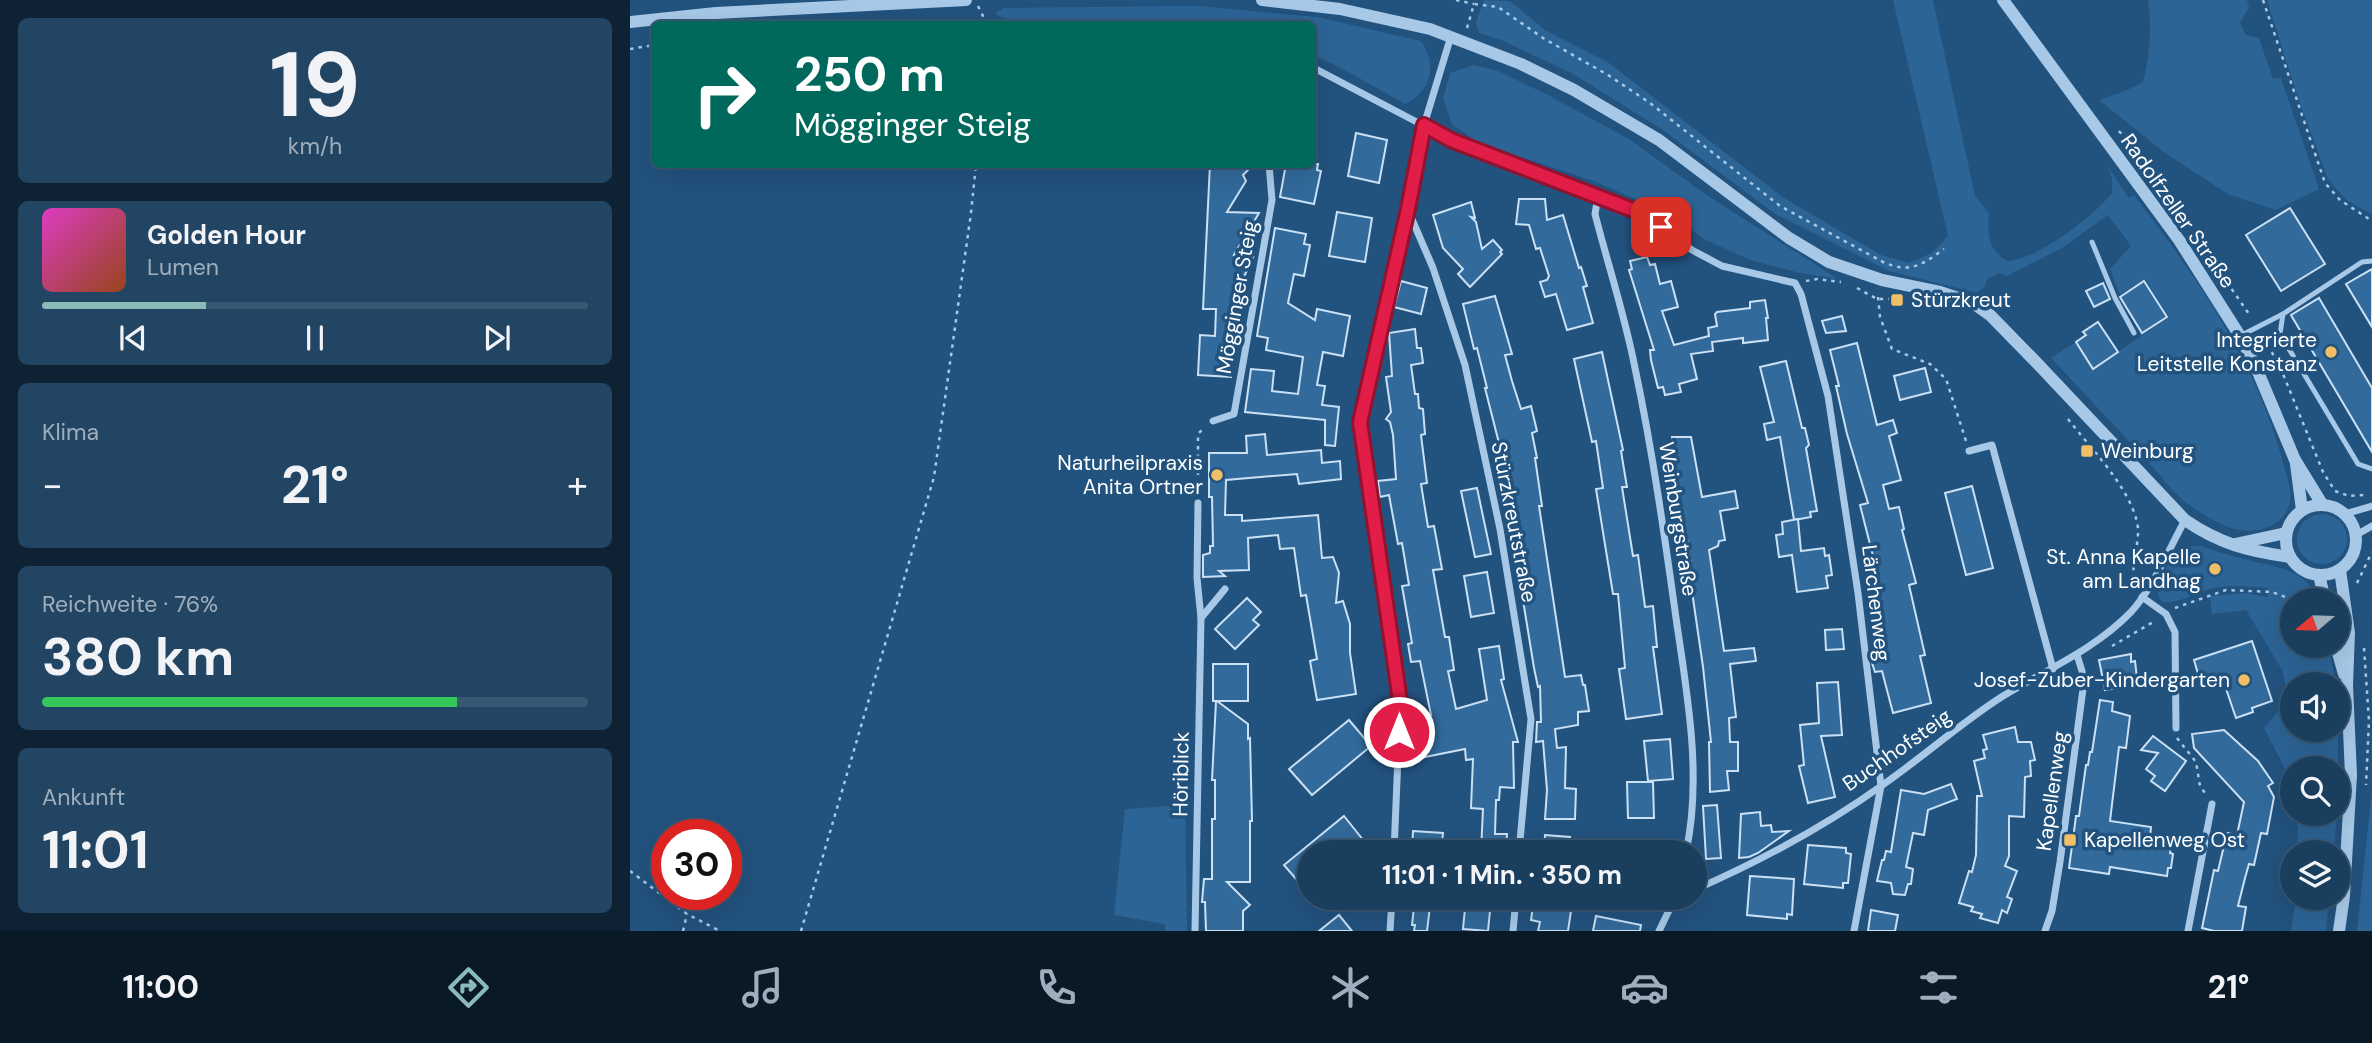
<!DOCTYPE html>
<html lang="de">
<meta charset="utf-8">
<style>
body{margin:0;font-family:"DM Sans",sans-serif;background:#234564;color:#f1f3f6;height:100vh;display:flex;flex-direction:column;font-size:26px;white-space:nowrap}
*{box-sizing:border-box;margin:0}
p{font-size:23px;color:#9faebc}
.icon{flex:none;width:38px;height:38px;fill:none;stroke:currentColor;stroke-width:2;stroke-linecap:round;stroke-linejoin:round}
.map{position:relative;flex:1;overflow:hidden}
.sheet{display:flex;flex-direction:column;gap:18px;padding:18px;background:#0e2234;width:630px}
.sheet>*{flex:none}
.banner{position:absolute;left:21px;top:21px;width:665px;height:147px;border-radius:10px;box-shadow:0 7px 28px #0002,0 0 0 2px #385773;background:#00695c;color:#fff;overflow:hidden}
.needle{width:46px;rotate:251deg}
.fabs{position:absolute;left:1650px;top:588px;display:grid;gap:14px}
.fabs a{display:grid;place-items:center;width:70px;height:70px;border-radius:50%;background:#1a3e5e;box-shadow:0 7px 28px #0002,0 0 0 2px #385773;font-size:35px}
.speed{position:absolute;left:21px;top:819px;display:flex;gap:14px;font-size:35px;font-weight:700;text-align:center}
.speed>*{display:grid;place-content:center;width:91px;height:91px;border-radius:50%;background:#1a3e5e;box-shadow:0 7px 28px #0002,0 0 0 2px #385773;line-height:1}
.speed .limit{border:10px solid #d22;background:#fff;color:#111}
.pin{position:absolute;display:grid;place-items:center;width:60px;height:60px;color:#fff;margin:-30px;border-radius:14px;box-shadow:0 4px 10px #0006}
.me{position:absolute;width:77px;margin:-38px;rotate:0deg;stroke-linejoin:round;filter:drop-shadow(0 0 5px #0008)}
.turn{display:flex;align-items:center;gap:24px;height:147px;padding:0 28px;font-size:32px}
.turn .icon{width:91px;height:91px;stroke-width:2.5}
.turn b{display:block;font-size:49px;line-height:60px}
.big{font-size:52px;font-weight:700;line-height:1.1}
.sheet .tile{flex:1;display:flex;flex-direction:column;justify-content:center;gap:10px;min-width:0;padding:0 24px;border-radius:10px;background:#234564}
.sheet .dial{align-items:center;gap:0}
.dial b{font-size:91px;line-height:1}
.song{display:flex;align-items:center;gap:21px}
.cover{width:84px;height:84px;border-radius:10px;background:linear-gradient(135deg,hsl(310 70% 55%),hsl(20 70% 35%))}
.played{height:7px;border-radius:4px;background:linear-gradient(90deg,#8bbbb9 30%,#385773 30%)}
.keys{display:flex;justify-content:space-around;direction:ltr}
.heat{display:flex;justify-content:space-between;align-items:center;font-size:38px;direction:ltr}
.charge{height:10px;border-radius:5px;background:linear-gradient(90deg,#34c759 76%,#385773 0)}
.trip{position:absolute;left:667px;top:840px;width:410px;height:70px;border-radius:35px;background:#1a3e5e;box-shadow:0 7px 28px #0002,0 0 0 2px #385773;font-weight:700;line-height:70px;text-align:center}
.tabs{display:flex;height:112px;justify-content:space-around;align-items:center;background:#0a1926;color:#9faebc}
.tabs .icon{width:49px;height:49px}
.tabs .on{color:#8bbbb9}
.tabs b{font-size:32px;color:#f1f3f6}
main{display:flex;flex:1;min-height:0}
.map>svg:first-child{display:block}
</style>
<main>
<section class="sheet">
<div class="tile dial"><b>19</b><p>km/h</p></div>
<div class="tile">
<div class="song"><i class="cover"></i><div><b>Golden Hour</b><p>Lumen</p></div></div>
<div class="played"></div>
<div class="keys"><svg class="icon" aria-label="previous" viewBox="0 0 24 24"><path d="M18 5L8 12l10 7zM5 5v14"/></svg><svg class="icon" aria-label="pause" viewBox="0 0 24 24"><path d="M8 5v14M16 5v14"/></svg><svg class="icon" aria-label="next" viewBox="0 0 24 24"><path d="M6 5l10 7-10 7zM19 5v14"/></svg></div>
</div>
<div class="tile"><p>Klima</p>
<div class="heat"><a>−</a><b class="big">21°</b><a>+</a></div>
</div>
<div class="tile"><p>Reichweite · 76%</p><b class="big">380 km</b><div class="charge"></div></div>
<div class="tile"><p>Ankunft</p><b class="big">11:01</b></div>
</section>
<div class="map">
<svg width="1742" height="931" viewBox="0 0 1742 931">
<rect width="100%" height="100%" fill="#22527e"/>
<g fill="#2c6496">
<path d="M854 0 880 1 915 30 979 63 1154 198 1251 255 1279 263 1302 253 1318 236 1263 0H1303L1345 196 1359 213C1357 233 1358 250 1377 261 1407 260 1464 216 1482 193V179L1478 167 1499 198 1504 195C1564 273 1631 369 1654 467 1658 480 1664 494 1658 508 1655 517 1648 522 1640 526 1611 540 1582 521 1558 504 1543 494 1531 475 1518 462 1486 427 1453 392 1421 358L1446 342 1463 369 1539 317 1515 279 1490 295 1480 269 1501 246 1478 215 1432 248 1377 276 1369 273 1357 279 1355 286 1347 293 1259 271 1145 214 1033 130 943 74 871 40 849 33 846 22Z"/>
<path d="M1518 0H1617L1619 7 1610 23 1616 35 1629 38 1643 79 1651 78 1689 189 1646 210 1598 194 1535 153 1469 100 1493 92 1513 82C1520 55 1522 27 1518 0Z"/>
<polygon points="1637,0 1742,0 1742,214 1716,200 1698,179 1668,98"/>
<path d="M568 6 687 17 791 41C808 65 801 92 775 104L711 68 683 55 682 24 376 19 365 14 373 8Z"/>
<polygon points="844,65 868,71 916,94 999,139 1078,196 1208,279 1170,273 1120,260 1076,240 1027,208 961,180 848,143 822,124 813,99 820,73"/>
<circle cx="1692" cy="539" r="25"/>
<path d="M1571 546C1585 551 1599 555 1614 559 1644 568 1674 566 1688 600H1662V646H1698L1706 684H1662V730H1708V721V771V768H1662V782L1634 728 1659 698 1652 670 1616 610 1582 614 1580 596 1615 593 1638 597 1637 588C1616 586 1596 584 1577 590 1568 593 1543 605 1534 602 1516 595 1543 552 1555 547 1559 546 1566 546 1571 546Z"/>
<polygon points="1742,789 1742,931 1727,931"/>
<polygon points="555,805 557,931 535,931 535,924 484,915 495,809"/>
<polygon points="1668,814 1707,814 1704,852 1667,852"/>
<polygon points="1666,898 1699,898 1696,931 1661,931"/>
</g>
<g fill="#326a9b" stroke="#cae1f5" stroke-width="2">
<polygon points="726,133 757,140 749,183 718,176"/>
<polygon points="580,164 624,164 613,175 616,181 597,212 629,213 604,255 623,257 608,290 610,296 603,306 601,377 568,375 570,335 585,336 586,309 573,309"/>
<polygon points="656,164 688,164 687,170 691,171 684,204 650,197"/>
<polygon points="889,199 915,199 917,220 933,215 949,268 951,267 957,286 953,287 963,323 937,330 926,294 915,297 910,282 917,280 919,276 910,248 906,249 899,225 886,224"/>
<polygon points="841,202 845,218 841,217 846,222 852,249 863,240 872,250 870,252 872,254 840,287 828,274 833,269 813,248 803,215"/>
<polygon points="1660,208 1695,264 1651,291 1616,235"/>
<polygon points="707,212 742,218 735,262 699,256"/>
<polygon points="645,228 676,234 674,244 680,245 674,276 664,274 658,303 685,320 687,309 720,316 713,356 693,352 687,385 695,386 692,405 709,407 705,446 695,445 695,420 615,412 621,369 644,371 642,391 668,394 673,357 636,350 638,338 627,336"/>
<polygon points="1017,257 1020,265 1025,264 1030,284 1041,281 1048,307 1032,311 1044,345 1079,336 1078,328 1087,326 1085,314 1087,312 1120,308 1120,302 1135,300 1138,318 1136,318 1138,340 1113,343 1113,338 1082,342 1083,351 1061,354 1067,379 1049,384 1051,392 1035,395 1033,387 1028,388 1021,360 1020,350 1024,350 999,270 1002,269 1000,261"/>
<polygon points="1742,269 1742,327 1716,284"/>
<polygon points="771,281 797,288 791,314 764,307"/>
<polygon points="1514,281 1537,317 1512,333 1490,297"/>
<polygon points="1473,283 1480,299 1464,307 1456,291"/>
<polygon points="865,296 882,354 875,355 882,381 891,409 901,406 907,431 902,433 907,458 905,458 912,506 909,506 935,677 951,675 953,685 955,685 959,711 948,712 948,725 925,729 927,748 936,747 935,788 946,789 945,819 915,819 917,790 913,741 906,742 907,722 911,722 910,686 908,687 904,668 880,520 873,475 877,475 855,388 857,388 847,348 844,349 833,304"/>
<polygon points="1689,298 1742,388 1742,452 1661,315"/>
<polygon points="1212,316 1216,331 1196,333 1192,321"/>
<polygon points="1468,322 1488,352 1463,369 1446,342 1456,335 1453,332"/>
<polygon points="785,329 787,348 791,348 793,363 781,365 785,394 788,394 789,408 793,409 795,434 791,435 797,483 791,484 798,527 804,526 812,569 803,570 815,637 819,637 824,670 818,671 826,709 857,700 849,649 869,646 874,679 871,680 888,742 883,742 884,788 870,787 869,800 866,800 865,834 877,834 876,852 851,852 853,809 841,808 843,759 836,760 835,749 790,758 785,734 791,733 788,718 801,715 790,661 781,662 778,644 782,643 772,586 779,585 772,543 768,544 759,495 750,497 748,481 766,479 763,435 760,422 756,419 761,412 756,377 762,376 759,333"/>
<polygon points="1227,343 1247,425 1263,420 1267,433 1259,436 1271,480 1253,485 1259,509 1269,507 1274,529 1272,530 1286,583 1279,585 1295,655 1290,656 1301,703 1263,713 1252,671 1245,672 1242,663 1242,657 1256,653 1244,606 1250,604 1239,562 1244,560 1230,505 1238,503 1217,434 1206,386 1209,386 1200,350"/>
<polygon points="972,352 993,450 991,451 997,487 992,487 1003,556 1008,555 1015,607 1023,606 1027,647 1023,647 1032,714 996,719 989,669 995,668 988,594 983,594 966,489 973,488 966,441 962,442 944,359"/>
<polygon points="1156,361 1172,428 1175,428 1179,445 1176,448 1187,511 1180,512 1181,517 1164,520 1150,437 1137,440 1134,424 1144,422 1130,367"/>
<polygon points="1295,368 1301,392 1270,400 1264,376"/>
<polygon points="635,434 637,455 691,450 692,463 710,461 711,479 669,484 667,474 596,480 595,515 612,515 612,521 688,515 692,558 703,557 709,573 706,603 713,601 720,624 720,653 726,694 687,700 680,661 687,659 676,595 671,596 664,548 650,549 648,535 618,538 619,570 589,571 595,576 573,577 573,555 580,553 580,546 583,546 582,497 579,497 579,453 617,453 616,436"/>
<polygon points="1042,437 1061,437 1072,497 1105,491 1108,508 1090,511 1095,540 1089,541 1088,546 1079,550 1094,651 1124,648 1126,661 1100,664 1106,717 1099,718 1100,742 1108,742 1108,771 1097,771 1099,790 1080,792 1079,742 1081,742 1073,667 1058,564 1061,564 1057,538 1055,539 1038,443 1043,442"/>
<polygon points="1342,486 1363,568 1336,575 1315,493"/>
<polygon points="847,488 861,554 845,557 831,491"/>
<polygon points="1168,519 1171,551 1194,548 1195,556 1199,555 1202,575 1196,576 1198,588 1167,592 1162,555 1149,557 1146,535 1153,534 1152,522"/>
<polygon points="857,572 864,613 841,617 834,576"/>
<polygon points="617,598 631,612 623,620 629,625 605,649 585,629"/>
<polygon points="1212,629 1214,649 1196,650 1195,630"/>
<polygon points="1622,641 1642,701 1622,708 1623,712 1606,718 1592,677 1571,684 1564,660"/>
<polygon points="1501,654 1501,662 1505,661 1507,678 1505,679 1505,685 1475,690 1469,660"/>
<polygon points="583,664 618,664 618,701 587,701 618,724 618,739 620,738 622,821 620,821 620,882 597,882 620,905 613,911 613,931 576,931 575,902 572,902 574,879 582,879 582,819 585,819 585,780 582,780 586,701 583,701"/>
<polygon points="1208,682 1212,735 1191,736 1205,797 1178,803 1169,766 1174,765 1170,725 1189,723 1187,683"/>
<polygon points="1470,700 1483,702 1482,711 1500,716 1496,748 1489,747 1480,821 1521,827 1520,838 1541,842 1540,853 1543,854 1541,868 1538,868 1537,876 1480,867 1479,874 1439,868 1446,816 1449,816 1456,765 1458,765 1460,752 1462,752"/>
<polygon points="719,720 741,746 682,795 659,769"/>
<polygon points="1385,727 1388,742 1401,742 1405,760 1400,761 1401,776 1395,777 1394,817 1379,816 1379,856 1375,866 1387,871 1377,897 1382,899 1377,913 1372,910 1368,923 1350,918 1352,914 1341,911 1343,907 1329,903 1339,871 1342,872 1346,855 1347,796 1352,796 1344,761 1355,758 1353,750 1357,749 1353,735"/>
<polygon points="1594,730 1628,761 1643,783 1638,786 1644,797 1637,834 1631,833 1624,865 1619,864 1615,878 1608,906 1616,907 1612,931 1584,931 1572,928 1584,870 1588,871 1597,833 1607,835 1614,802 1564,748 1562,734"/>
<polygon points="1523,736 1556,761 1535,791 1521,781 1525,776 1516,769 1528,753 1511,750"/>
<polygon points="1040,739 1043,779 1018,781 1014,741"/>
<polygon points="997,782 1023,782 1024,818 998,818"/>
<polygon points="1321,784 1327,799 1298,810 1294,835 1283,833 1276,867 1283,869 1281,884 1278,884 1275,895 1263,894 1261,883 1247,881 1252,860 1254,860 1256,851 1261,852 1271,790 1294,794"/>
<polygon points="1087,805 1091,858 1076,859 1073,806"/>
<polygon points="1130,812 1131,826 1141,825 1142,832 1159,831 1128,853 1119,857 1109,858 1111,814"/>
<polygon points="714,816 734,841 721,852 679,852 679,894 654,865"/>
<polygon points="783,831 813,833 811,852 782,852"/>
<polygon points="915,835 940,837 939,852 914,852"/>
<polygon points="1178,845 1216,848 1216,853 1221,854 1218,883 1213,883 1213,888 1174,884"/>
<polygon points="1120,876 1164,879 1162,915 1157,914 1157,919 1117,915"/>
<polygon points="785,898 801,898 797,931 784,931 785,925 782,925"/>
<polygon points="836,898 861,901 858,931 833,929"/>
<polygon points="904,898 929,898 927,908 941,911 938,931 908,931 910,922 901,920"/>
<polygon points="1241,910 1268,915 1265,931 1238,931"/>
<polygon points="709,915 722,931 689,931"/>
<polygon points="966,916 1011,925 1010,931 963,931"/>
</g>
<g fill="none" stroke-linecap="round" stroke-linejoin="round">
<g stroke="#a7c9e7" stroke-width="2.5" stroke-dasharray="3.5 5" stroke-linecap="butt">
<polyline points="826,0 844,4"/>
<polyline points="1633,0 1695,183 1710,200 1742,221"/>
<polyline points="348,6 357,24"/>
<path d="M837 28 844 4 868 7 913 38 978 75 1020 103 1150 206 1253 262C1280 274 1292 265 1314 249"/>
<polyline points="0,49 24,45"/>
<polyline points="1489,131 1560,227"/>
<polyline points="1563,233 1621,317"/>
<polyline points="1176,281 1187,279 1211,282"/>
<polyline points="1227,288 1247,299 1266,299"/>
<polyline points="1248,297 1250,317 1262,349 1300,364 1316,379 1336,441"/>
<polyline points="1634,337 1653,374 1693,472 1705,491 1719,496 1734,495"/>
<path d="M1438 419C1461 449 1498 485 1507 522 1512 544 1497 565 1507 586"/>
<polyline points="568,492 568,434 574,428"/>
<polyline points="1727,583 1742,552"/>
<polyline points="1545,608 1596,590 1642,592 1663,600"/>
<polyline points="1482,646 1525,621"/>
<polyline points="1734,648 1739,721 1736,785"/>
<polyline points="1547,738 1566,762 1570,786 1577,796"/>
<polyline points="0,871 57,914 90,931"/>
<polyline points="950,898 950,904 1028,910"/>
<polyline points="53,931 57,914"/>
<polyline points="171,931 304,477 341,213 346,164"/>
</g>
<g stroke="#a7c9e7" stroke-width="5">
<polyline points="1462,242 1485,298 1504,333"/>
<polyline points="1742,261 1732,262 1653,314 1650,334 1728,464 1742,469"/>
<polyline points="1610,336 1653,314"/>
</g>
<g stroke="#a7c9e7" stroke-width="7">
<polyline points="682,67 821,140 1016,215 1062,250 1092,266 1165,283 1171,294 1198,396 1228,593 1251,786 1224,931"/>
<path d="M968 196 965 214C978 265 995 316 1005 368 1023 453 1035 539 1047 625 1058 699 1072 779 1056 852"/>
<polyline points="778,210 803,268 835,365 870,529 901,719 889,852"/>
<polyline points="583,421 604,414 642,200 639,164"/>
<polyline points="1339,451 1362,445 1423,669"/>
<polyline points="568,503 567,578 571,618"/>
<polyline points="1715,514 1742,506"/>
<polyline points="1726,535 1742,526"/>
<polyline points="1512,597 1536,614 1545,632 1546,728"/>
<polyline points="764,852 770,708 730,422 778,209 794,125 821,36"/>
<path d="M1064 890C1128 862 1197 825 1254 784 1294 756 1332 722 1373 696 1417 669 1464 650 1501 612 1523 588 1539 549 1555 520"/>
<polyline points="565,931 571,618 595,589"/>
<polyline points="760,931 762,898"/>
<polyline points="883,931 886,898"/>
<polyline points="1029,931 1045,898"/>
<polyline points="1415,931 1422,911 1430,862 1453,689 1452,671 1447,655"/>
<polyline points="1558,931 1582,804"/>
</g>
<g stroke="#a7c9e7" stroke-width="12">
<path d="M632 0 710 9 800 29 891 64 944 90 1029 140 1159 238 1199 262 1252 280 1310 292 1343 303 1360 315 1405 361 1555 520C1590 544 1618 551 1660 557"/>
<polyline points="1373,0 1549,240 1610,336 1628,372 1665,460 1692,504"/>
<polyline points="0,22 86,13 336,0"/>
<polyline points="1666,464 1672,510"/>
<circle cx="1691" cy="540" r="35"/>
<polyline points="1605,544 1656,533"/>
<polyline points="1689,575 1695,600"/>
<polyline points="1706,646 1714,674"/>
<polyline points="1709,931 1714,896 1721,775 1717,685 1719,633 1710,570"/>
</g>
</g>
<g fill="none" stroke-linecap="round" stroke-linejoin="round">
<defs>
<polyline id="route" points="769,732 771,708 730,422 778,209 794,125 821,140 1016,215 1031,227"/>
</defs>
<use href="#route" stroke="#92132f" stroke-width="18"/>
<use href="#route" stroke="#e11d48" stroke-width="12"/>
</g>
<g fill="#f2bf69" stroke="#22527e" stroke-width="2.5">
<rect x="1260" y="293" width="14" height="14" rx="3.5"/>
<circle cx="1701" cy="352" r="7"/>
<rect x="1450" y="444" width="14" height="14" rx="3.5"/>
<circle cx="587" cy="475" r="7"/>
<circle cx="1585" cy="569" r="7"/>
<circle cx="1614" cy="680" r="7"/>
<rect x="1433" y="833" width="14" height="14" rx="3.5"/>
</g>
<g text-anchor="middle" dominant-baseline="central" stroke-width="7" stroke-linejoin="round" paint-order="stroke">
<g font-size="21" fill="#fff" stroke="#22527e">
<text transform="translate(1548 211) rotate(55)">Radolfzeller Straße</text>
<text transform="translate(607 297) rotate(-80)">Mögginger Steig</text>
<text transform="translate(1048 519) rotate(81)">Weinburgstraße</text>
<text transform="translate(884 522) rotate(79)">Stürzkreutstraße</text>
<text transform="translate(1246 603) rotate(83)">Lärchenweg</text>
<text transform="translate(1267 750) rotate(-35)">Buchhofsteig</text>
<text transform="translate(551 774) rotate(-89)">Höriblick</text>
<text transform="translate(1422 791) rotate(-82)">Kapellenweg</text>
</g>
<g font-size="21" fill="#fff" stroke="#22527e" text-anchor="end">
<text x="1281" y="300" text-anchor="start">Stürzkreut</text>
<text x="1687" y="340">Integrierte<tspan x="1687" dy="24">Leitstelle Konstanz</tspan></text>
<text x="1471" y="451" text-anchor="start">Weinburg</text>
<text x="573" y="463">Naturheilpraxis<tspan x="573" dy="24">Anita Ortner</tspan></text>
<text x="1571" y="557">St. Anna Kapelle<tspan x="1571" dy="24">am Landhag</tspan></text>
<text x="1600" y="680">Josef-Zuber-Kindergarten</text>
<text x="1454" y="840" text-anchor="start">Kapellenweg Ost</text>
</g>
</g>
</svg>
<div class="fabs">
<a><svg class="needle" viewBox="-14 -14 28 28"><path d="M0-13l5 13h-10z" fill="#e53935"/><path d="M0 13l5-13h-10z" fill="#9faebc"/></svg></a>
<a><svg class="icon" aria-label="sound" viewBox="0 0 24 24"><path d="M4 9h4l5-4v14l-5-4H4zM17 9q2 3 0 6"/></svg></a>
<a><svg class="icon" aria-label="search" viewBox="0 0 24 24"><circle cx="10" cy="10" r="6"/><path d="M15 15l6 6"/></svg></a>
<a><svg class="icon" aria-label="layers" viewBox="0 0 24 24"><path d="M12 4l9 5-9 5-9-5zM3 14l9 5 9-5"/></svg></a>
</div>
<div class="speed"><div class="limit">30</div></div>
<div class="pin" style="left:1031px;top:227px;background:#d93025"><svg class="icon" aria-label="arrive" viewBox="0 0 24 24"><path d="M6 21V4h12l-3 4 3 4H6"/></svg></div>
<svg class="me" style="left:769px;top:732px" viewBox="-20 -20 40 40"><circle r="17" fill="#e11d48" stroke="#fff" stroke-width="3"/><path d="M0-11L8 9 0 5-8 9z" fill="#fff"/></svg>
<div class="trip">11:01 · 1 Min. · 350 m</div>
<div class="banner">
<div class="turn"><svg class="icon" aria-label="right" viewBox="0 0 24 24"><path d="M7 20v-9h11M14 6l5 5-5 5"/></svg><div><b>250 m</b>Mögginger Steig</div></div>
</div>
</div>
</main>
<nav class="tabs">
<b>11:00</b>
<svg class="icon on" aria-label="directions" viewBox="0 0 24 24"><path d="M12 3l9 9-9 9-9-9zM9 14v-3h6M13 9l2 2-2 2"/></svg>
<svg class="icon" aria-label="music" viewBox="0 0 24 24"><path d="M9 18V5l10-2v13"/><circle cx="6" cy="18" r="3"/><circle cx="16" cy="16" r="3"/></svg>
<svg class="icon" aria-label="phone" viewBox="0 0 24 24"><path d="M5 4h4l2 5-3 2q2 4 5 5l2-3 5 2v4C11 20 4 13 5 4z"/></svg>
<svg class="icon" aria-label="climate" viewBox="0 0 24 24"><path d="M12 3v18M4 7l16 10M4 17L20 7"/></svg>
<svg class="icon" aria-label="car" viewBox="0 0 24 24"><path d="M5 17H2v-5l4-1 3-4h7l3 4 3 1v5h-3M9 17h6M6 11h13"/><circle cx="7" cy="17" r="2"/><circle cx="17" cy="17" r="2"/></svg>
<svg class="icon" aria-label="filters" viewBox="0 0 24 24"><path d="M4 7h16M4 17h16"/><circle cx="9" cy="7" r="2"/><circle cx="15" cy="17" r="2"/></svg>
<b>21°</b>
</nav>
